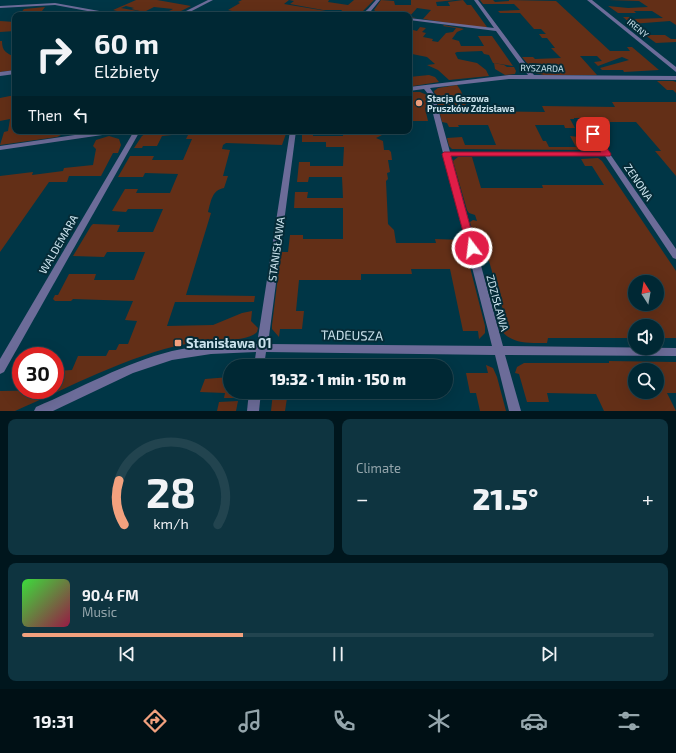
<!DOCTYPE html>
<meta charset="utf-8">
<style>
body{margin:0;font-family:"Exo 2",sans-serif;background:#0e3440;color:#f1f3f6;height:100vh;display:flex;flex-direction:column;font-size:15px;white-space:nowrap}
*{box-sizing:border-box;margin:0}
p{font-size:13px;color:#95a6ac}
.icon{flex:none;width:22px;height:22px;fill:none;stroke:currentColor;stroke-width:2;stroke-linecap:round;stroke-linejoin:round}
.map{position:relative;height:411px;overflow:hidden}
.drawer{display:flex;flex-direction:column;gap:8px;padding:8px;background:#00161d;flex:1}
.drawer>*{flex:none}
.banner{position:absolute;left:12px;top:12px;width:400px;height:122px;border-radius:8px;box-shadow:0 4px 16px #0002,0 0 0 1px #22444f;background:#002834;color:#f1f3f6;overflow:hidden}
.needle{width:26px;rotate:349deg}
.controls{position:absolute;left:628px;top:275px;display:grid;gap:8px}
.controls a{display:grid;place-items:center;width:36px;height:36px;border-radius:50%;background:#002834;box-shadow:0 4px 16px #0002,0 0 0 1px #22444f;font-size:20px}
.speed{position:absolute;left:12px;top:347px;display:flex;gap:8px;font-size:20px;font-weight:700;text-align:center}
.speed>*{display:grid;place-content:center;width:52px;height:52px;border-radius:50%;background:#002834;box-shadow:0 4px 16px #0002,0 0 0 1px #22444f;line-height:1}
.speed .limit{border:6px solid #d22;background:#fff;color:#111}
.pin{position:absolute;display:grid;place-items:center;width:34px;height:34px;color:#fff;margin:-17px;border-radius:8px;box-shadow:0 2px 6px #0006}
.me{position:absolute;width:44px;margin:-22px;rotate:345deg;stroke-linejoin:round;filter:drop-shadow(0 0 3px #0008)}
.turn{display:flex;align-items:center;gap:14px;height:84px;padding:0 16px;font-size:18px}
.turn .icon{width:52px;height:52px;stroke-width:2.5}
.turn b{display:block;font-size:28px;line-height:34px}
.then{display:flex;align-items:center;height:38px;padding:0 16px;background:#0003;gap:8px;font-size:15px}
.big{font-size:30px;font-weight:800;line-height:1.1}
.drawer .widget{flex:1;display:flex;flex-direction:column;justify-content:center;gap:6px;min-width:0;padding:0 14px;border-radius:8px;background:#0e3440}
.drawer .dial{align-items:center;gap:0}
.dial svg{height:104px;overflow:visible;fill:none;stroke:#22444f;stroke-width:7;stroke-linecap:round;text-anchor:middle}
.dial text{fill:#f1f3f6;stroke:none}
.song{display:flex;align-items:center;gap:12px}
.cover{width:48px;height:48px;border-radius:6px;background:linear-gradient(135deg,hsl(120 70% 55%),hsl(340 70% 35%))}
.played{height:4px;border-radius:2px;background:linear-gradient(90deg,#f2a17e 35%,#22444f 35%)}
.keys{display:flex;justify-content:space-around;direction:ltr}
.heat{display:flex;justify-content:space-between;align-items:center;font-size:22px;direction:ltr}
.drawer .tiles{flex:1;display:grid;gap:8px;grid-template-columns:1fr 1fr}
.widget:last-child{grid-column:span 2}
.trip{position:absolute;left:223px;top:359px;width:230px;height:40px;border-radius:20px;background:#002834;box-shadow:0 4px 16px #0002,0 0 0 1px #22444f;font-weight:800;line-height:40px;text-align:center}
.menu{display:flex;height:64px;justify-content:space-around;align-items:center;background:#001015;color:#95a6ac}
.menu .icon{width:28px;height:28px}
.menu .active{color:#f2a17e}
.menu b{font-size:18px;color:#f1f3f6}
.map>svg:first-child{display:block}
</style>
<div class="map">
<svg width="676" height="411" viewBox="0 0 676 411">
<rect width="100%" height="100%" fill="#003646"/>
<g fill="#632f17" fill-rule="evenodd">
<polygon points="136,0 157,0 191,6 173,15 161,15 173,9 154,7 144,12 131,9 134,8 126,6 121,8 143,12 137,15 115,13 117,11 113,10"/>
<polygon points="242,0 329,0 328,2 348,5 354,0 374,0 359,15 352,15 353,13 345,13 341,10 323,10 290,4 294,1 289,0 284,4 326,11 319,15 237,15 239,14 230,12 232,11 228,10 240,3 238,2"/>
<polygon points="381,0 394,1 395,5 411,5 411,0 455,0 436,2 437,6 450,6 448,2 463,0 467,5 471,5 487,27 481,28 423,19 431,10 417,8 410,16 416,18 409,17 409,15 394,15 378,13 374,10"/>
<polygon points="480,0 493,0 495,2 509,1 509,0 556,1 610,51 630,51 627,47 632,47 659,70 624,72 623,70 602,70 600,68 629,60 622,57 598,66 594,62 602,61 597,56 580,56 597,75 544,75 535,73 522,57 533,57 535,59 561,58 551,48 555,48 547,38 542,38 539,34 546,34 541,29 534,29 520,13 500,13 498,11 520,10 514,4 483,4"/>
<polygon points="608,0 676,0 676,25 670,21 631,24 623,17 631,17 633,19 663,18 652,11 634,11 636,13 618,13 608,6 628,8 648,7 639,1"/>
<polygon points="45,7 39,15 20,14 24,9"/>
<polygon points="0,21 15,22 15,31 0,32"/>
<polygon points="444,25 464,29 457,32 452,39 459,41 461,46 484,46 478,36 492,36 513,66 493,63 489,55 484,54 482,51 457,52 455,53 458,59 477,63 486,70 489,76 449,80 438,70 427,65 435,64 427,57 412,54 409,52 409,29 417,31 420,27 426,28 422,32 426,33 423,37 433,39 432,41 438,42 446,33 453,32 456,28 443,26"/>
<polygon points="645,35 665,35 671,39 676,39 676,42 656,43"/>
<path d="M0 41H2C2 51 6 53 15 57V70L0 72Z"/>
<polygon points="494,63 504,65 507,67 514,67 516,71 515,74 505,75 495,69"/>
<polygon points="429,75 435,77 439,82 413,86 409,84 409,77"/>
<polygon points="657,81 673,81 676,82 676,93 673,90 667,90"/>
<polygon points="457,85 461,91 468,111 545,112 542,106 615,107 612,102 676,102 676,176 655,151 661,151 636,122 608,122 610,126 597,126 588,118 574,118 574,119 570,119 575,128 565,128 564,125 535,125 543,141 546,141 549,147 576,147 570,136 588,138 594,147 594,150 452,149 449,146 447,138 462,137 465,145 496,145 488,125 458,125 459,127 449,127 447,123 442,122 434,91 438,88"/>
<polygon points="409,92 420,92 427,95 430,107 425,108 428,121 409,121"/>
<polygon points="15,95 15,131 69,131 57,137 0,145 4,132 8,131 10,119 0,121 0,98"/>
<polygon points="149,131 172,131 172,135 162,136 157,146 143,146 142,148 134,148 142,136"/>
<path d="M179 131H287L282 145 226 143 223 145 222 149 230 150 223 176H228L224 188C212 190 211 201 208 212L211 213 186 295 255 296 254 302H175L167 326 213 325 242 313 252 311 251 321 258 328 257 332C246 343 202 340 186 344 129 355 68 388 15 411H0V391L55 390V371L72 370 78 356H106L109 350H116L119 344H128L137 321 125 320 133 301 73 299 71 301H55L53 299 55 295H58L69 274H96L94 280H134L145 252H107L104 257 73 256 91 226 93 224 120 225 117 232H153L163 209H128L126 212 112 211 125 189H138L136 193H170L178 174 145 173 143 177H118L130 156H154L152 160H183L192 139H186L188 135H177Z"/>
<polygon points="343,131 382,131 382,135 376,138 383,141 384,150 389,150 391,152 392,160 388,160 390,172 387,173 388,179 386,181 388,224 394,230 396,243 436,243 435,239 463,240 485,326 485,333 479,339 478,331 463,331 450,269 411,269 412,274 361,274 361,280 299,280 296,311 304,311 302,329 280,329 279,337 272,329 272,325 281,252 288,252 290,235 303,235 303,239 343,239 343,208 294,208 295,192 308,192 307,198 343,198 342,177 309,177 308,182 297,182 299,162 310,162 310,166 343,166 344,147 326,147 326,142 302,142 302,133 313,133 313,136 343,136"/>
<polygon points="109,136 119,139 121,145 118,153 113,153 101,176 69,176 67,182 49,182 0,252 0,176 33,172 32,175 63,171 64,168 93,165 96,149 93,146 96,140"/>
<path d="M458 157H472L481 188H543L542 185H604L592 166H585L581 159 598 158 602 161 676 271V338H657V326H635V338H548L547 343C529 343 508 345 499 326L507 324 489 261 480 258 470 222 473 220 477 221 475 215 469 213 467 210 453 161ZM635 282H657V304H635Z"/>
<path d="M609 361 676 362V393H667L676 411H604L596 394 547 393 549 402H527L519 374 515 373 517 367 524 363H609ZM635 370H657V392H635Z"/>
<polygon points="486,365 493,368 497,377 506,411 480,411 476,393 470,393 466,373 488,373"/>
<polygon points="230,377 230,392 248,392 247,398 224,398 225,393 200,392 205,379"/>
<polygon points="273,392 290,392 289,398 287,398 285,411 271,411"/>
<polygon points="238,401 236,411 217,411 219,402"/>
</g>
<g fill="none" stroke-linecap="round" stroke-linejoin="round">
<g fill="#6c6c99" fill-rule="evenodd">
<polygon points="208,0 213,0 184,15 178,15"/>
<polygon points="376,0 380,0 371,11 387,15 368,13 366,15 361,15 368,9"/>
<path d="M474 0H478L534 75 676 76V80L509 79 430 88 434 94 450 152H602L582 122 585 120 587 121 676 249V259L673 258 605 156H451L503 346 676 348V356L505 355 521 411H509L495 355 266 352 264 366H254L256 352 211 354 172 360 133 373 53 411H34L36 407C81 388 124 363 172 351 199 345 228 344 257 344L290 131H296L268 344 492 346 428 94 424 89 409 91V87L509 75H528L496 31 409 20V18L494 28Z"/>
<polygon points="587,0 592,0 676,67 676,72"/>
<polygon points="55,3 116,14 118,15 109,15 55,5 0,8 0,6"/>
<polygon points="15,70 15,74 0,76 0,72"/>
<polygon points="102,131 119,131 116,133 0,150 0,146"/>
<polygon points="134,131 140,131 4,372 0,374 0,359"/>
<polygon points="249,392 261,392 259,411 247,411"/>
</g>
</g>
<polygon fill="#e11d48" stroke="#92132f" points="593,131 596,132 611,154 610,156 451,156 476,248 475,250 468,250 442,154 444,152 601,152 589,134"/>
<g fill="#f2a17e" stroke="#052b37" stroke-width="1.5">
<circle cx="419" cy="103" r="4"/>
<rect x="174" y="339" width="8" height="8" rx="2"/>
</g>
<g text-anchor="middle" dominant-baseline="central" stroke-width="4" stroke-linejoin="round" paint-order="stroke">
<g font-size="9" fill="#cae2ec" stroke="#052b37">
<text transform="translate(638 28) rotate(39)">IRENY</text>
<text transform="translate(542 68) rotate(1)">RYSZARDA</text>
</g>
<g font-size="9" font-weight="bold" fill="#cae2ec" stroke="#052b37" text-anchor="start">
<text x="427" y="98">Stacja Gazowa<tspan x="427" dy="10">Pruszków Zdzisława</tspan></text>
</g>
<g font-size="11" fill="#cae2ec" stroke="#052b37">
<text transform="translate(639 182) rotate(56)">ZENONA</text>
<text transform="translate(58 244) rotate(-60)">WALDEMARA</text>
<text transform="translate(276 249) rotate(-82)">STANISŁAWA</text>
<text transform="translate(498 303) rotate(75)">ZDZISŁAWA</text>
</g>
<g font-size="13" fill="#cae2ec" stroke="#052b37">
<text transform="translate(352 335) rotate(1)">TADEUSZA</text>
</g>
<g font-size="13" font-weight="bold" fill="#cae2ec" stroke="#052b37" text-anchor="start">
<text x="186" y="343">Stanisława 01</text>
</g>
</g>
</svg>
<div class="controls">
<a><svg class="needle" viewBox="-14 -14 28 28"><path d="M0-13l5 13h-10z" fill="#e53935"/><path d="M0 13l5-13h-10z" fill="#95a6ac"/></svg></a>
<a><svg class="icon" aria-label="sound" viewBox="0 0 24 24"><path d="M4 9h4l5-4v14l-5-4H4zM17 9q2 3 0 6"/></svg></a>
<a><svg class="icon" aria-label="search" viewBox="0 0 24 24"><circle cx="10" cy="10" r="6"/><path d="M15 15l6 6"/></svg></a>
</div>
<div class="speed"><div class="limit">30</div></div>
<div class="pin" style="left:593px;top:134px;background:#d93025"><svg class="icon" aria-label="arrive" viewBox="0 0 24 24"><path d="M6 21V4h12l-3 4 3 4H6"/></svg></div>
<svg class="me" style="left:472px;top:248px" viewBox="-20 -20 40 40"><circle r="17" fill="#e11d48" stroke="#fff" stroke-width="3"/><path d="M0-11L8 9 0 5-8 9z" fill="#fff"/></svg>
<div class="trip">19:32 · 1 min · 150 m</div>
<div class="banner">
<div class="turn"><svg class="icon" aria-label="right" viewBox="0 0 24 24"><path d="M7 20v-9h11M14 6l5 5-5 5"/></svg><div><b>60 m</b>Elżbiety</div></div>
<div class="then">Then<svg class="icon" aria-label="left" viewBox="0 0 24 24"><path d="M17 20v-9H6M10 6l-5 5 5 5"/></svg></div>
</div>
</div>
<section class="drawer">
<div class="tiles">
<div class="widget dial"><svg viewBox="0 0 100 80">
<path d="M14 69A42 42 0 1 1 86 69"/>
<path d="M14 69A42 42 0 0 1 10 35" stroke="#f2a17e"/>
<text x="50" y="56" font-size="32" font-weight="700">28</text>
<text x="50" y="72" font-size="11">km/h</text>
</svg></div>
<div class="widget"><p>Climate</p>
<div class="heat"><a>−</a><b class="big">21.5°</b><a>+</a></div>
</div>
<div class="widget">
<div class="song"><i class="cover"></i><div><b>90.4 FM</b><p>Music</p></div></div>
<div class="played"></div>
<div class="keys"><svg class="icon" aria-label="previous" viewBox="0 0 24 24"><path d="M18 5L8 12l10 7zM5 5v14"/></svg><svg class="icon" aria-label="pause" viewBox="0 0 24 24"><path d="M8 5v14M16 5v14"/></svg><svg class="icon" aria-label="next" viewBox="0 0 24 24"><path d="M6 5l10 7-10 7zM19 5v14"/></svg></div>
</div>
</div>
</section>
<nav class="menu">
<b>19:31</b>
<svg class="icon active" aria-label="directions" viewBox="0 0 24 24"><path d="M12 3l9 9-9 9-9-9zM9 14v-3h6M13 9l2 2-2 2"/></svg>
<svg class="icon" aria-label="music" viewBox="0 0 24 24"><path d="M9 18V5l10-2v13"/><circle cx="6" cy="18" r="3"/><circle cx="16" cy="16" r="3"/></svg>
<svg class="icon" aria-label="phone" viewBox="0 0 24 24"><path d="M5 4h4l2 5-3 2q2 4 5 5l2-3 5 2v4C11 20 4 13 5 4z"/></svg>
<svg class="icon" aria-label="climate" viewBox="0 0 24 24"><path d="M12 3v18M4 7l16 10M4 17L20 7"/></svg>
<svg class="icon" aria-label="car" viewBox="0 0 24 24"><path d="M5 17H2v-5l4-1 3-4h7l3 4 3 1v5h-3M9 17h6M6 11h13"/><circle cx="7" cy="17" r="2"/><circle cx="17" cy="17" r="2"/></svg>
<svg class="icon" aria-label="filters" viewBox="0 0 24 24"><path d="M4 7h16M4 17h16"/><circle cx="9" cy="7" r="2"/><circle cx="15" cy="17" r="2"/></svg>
</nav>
